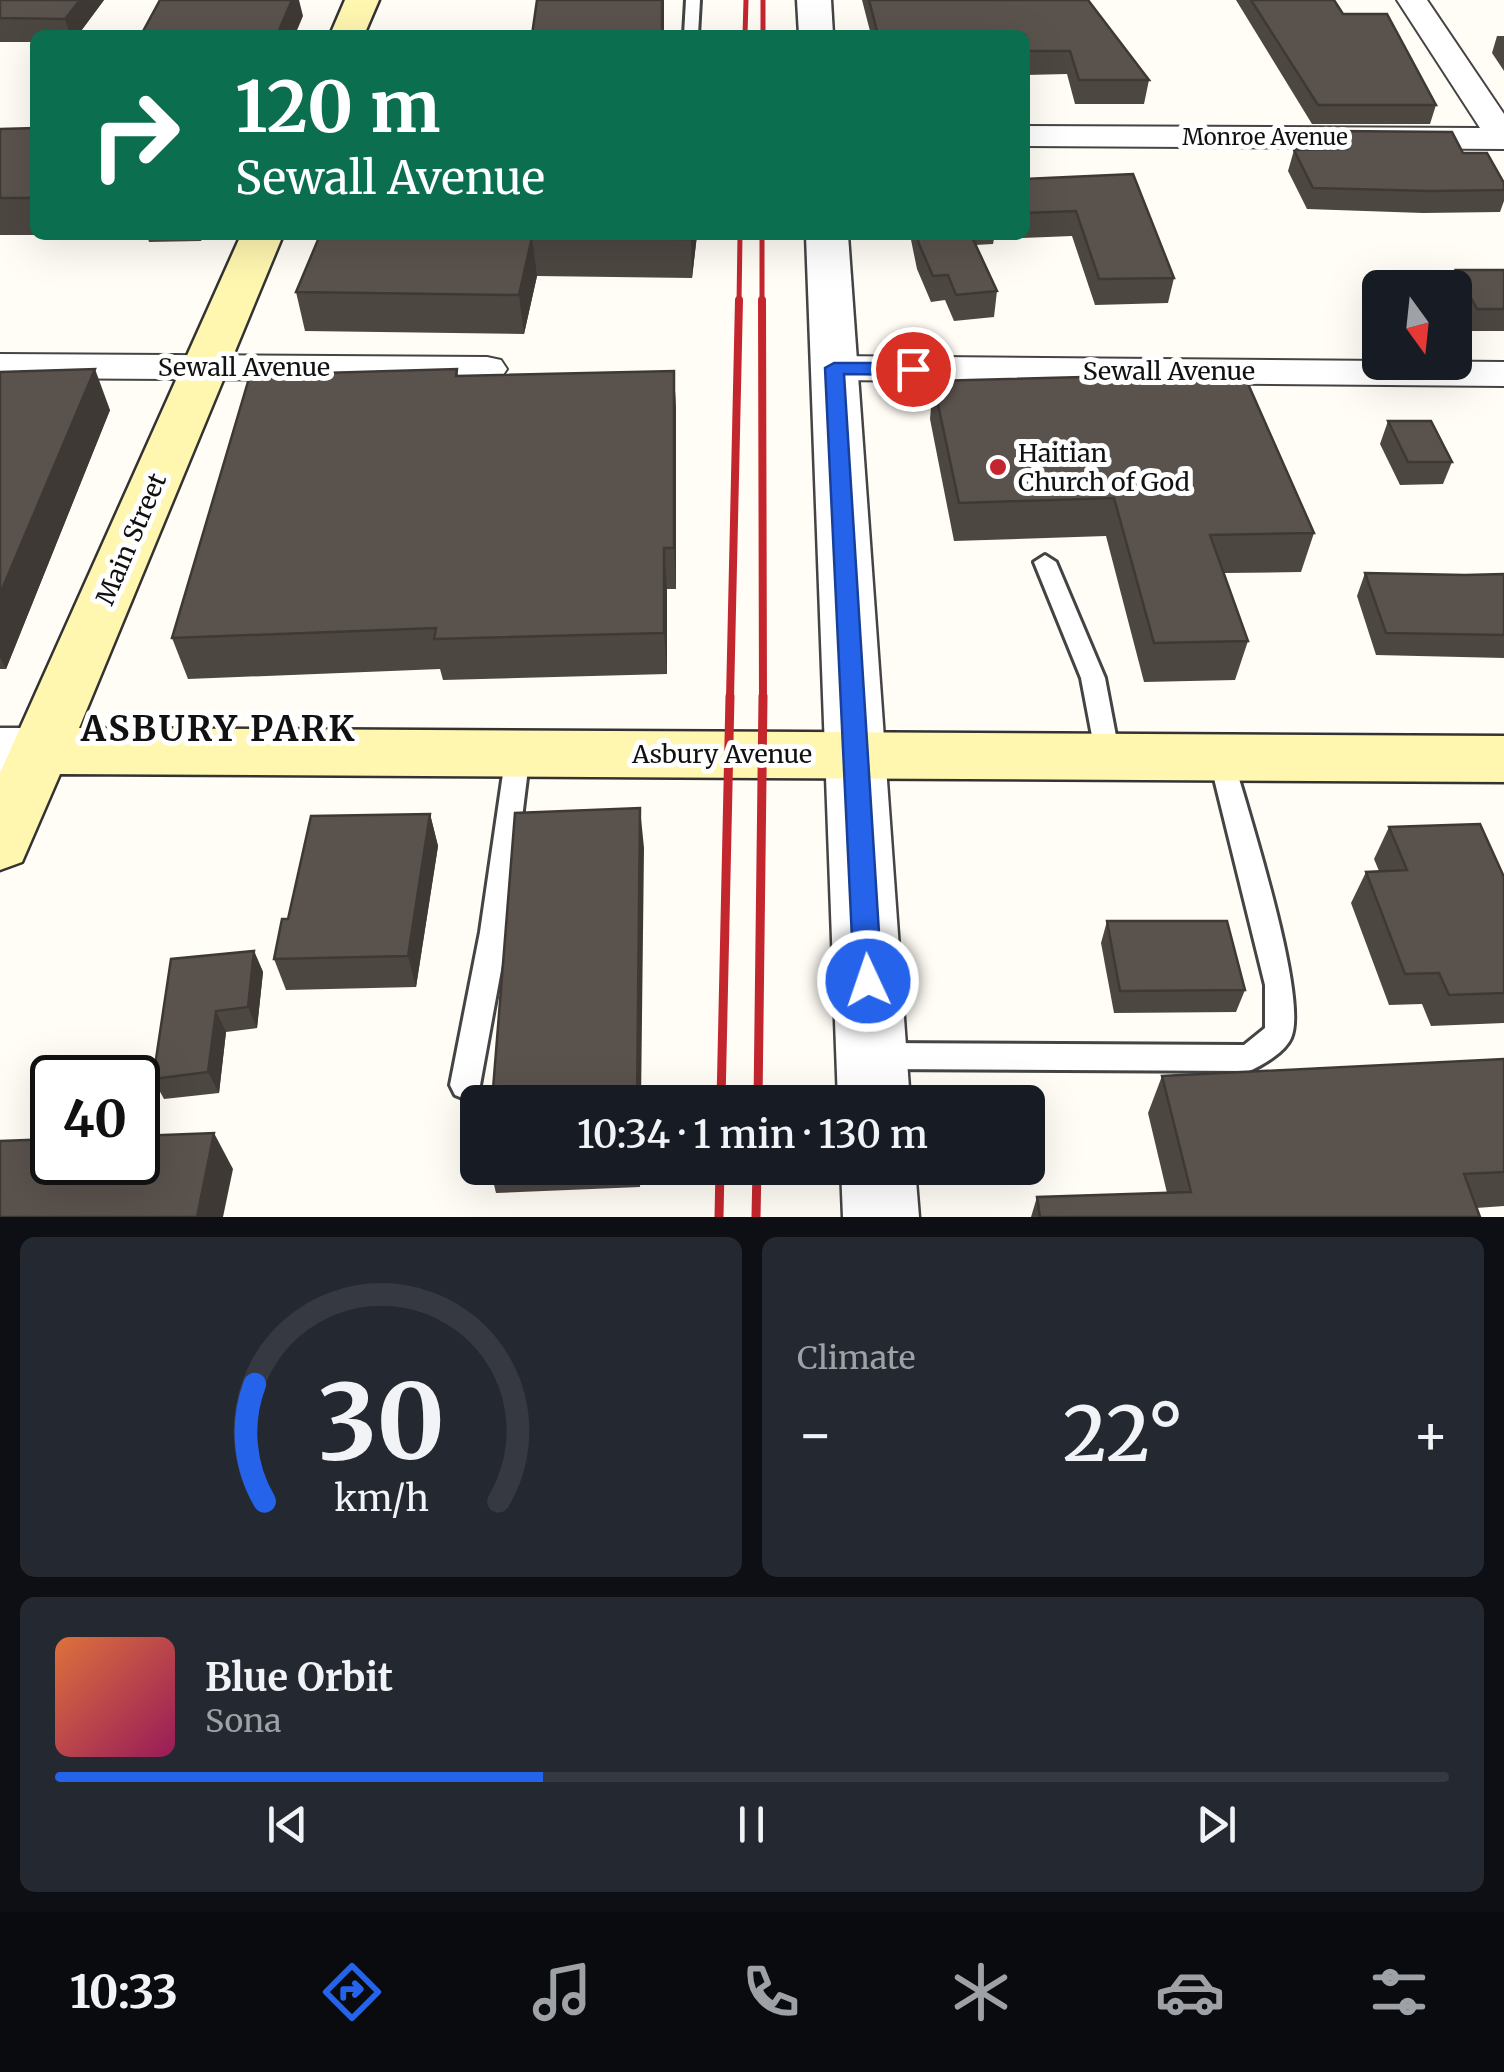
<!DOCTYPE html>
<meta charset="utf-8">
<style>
body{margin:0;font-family:Merriweather,serif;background:#242831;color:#f1f3f6;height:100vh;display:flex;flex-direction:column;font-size:38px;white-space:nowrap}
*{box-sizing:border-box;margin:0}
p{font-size:32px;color:#9ea1a6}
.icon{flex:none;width:55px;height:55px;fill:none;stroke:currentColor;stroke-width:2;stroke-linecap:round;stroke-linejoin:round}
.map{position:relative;height:1217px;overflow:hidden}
.drawer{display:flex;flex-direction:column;gap:20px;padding:20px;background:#0d0f14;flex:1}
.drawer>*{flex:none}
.top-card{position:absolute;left:30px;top:30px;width:1000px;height:210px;border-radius:15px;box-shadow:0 10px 40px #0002;background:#0b6e4f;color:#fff;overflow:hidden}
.needle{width:65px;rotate:165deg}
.controls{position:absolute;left:1362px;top:270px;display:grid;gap:20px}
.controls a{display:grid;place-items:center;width:110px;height:110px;border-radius:15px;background:#171b24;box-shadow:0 10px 40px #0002;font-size:50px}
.speed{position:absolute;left:30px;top:1055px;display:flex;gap:20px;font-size:50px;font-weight:700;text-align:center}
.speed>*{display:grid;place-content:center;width:130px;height:130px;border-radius:50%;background:#171b24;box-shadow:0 10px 40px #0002;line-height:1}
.speed .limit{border:5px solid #111;border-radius:15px;background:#fff;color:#111}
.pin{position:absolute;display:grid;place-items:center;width:85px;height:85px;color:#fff;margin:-42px;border:5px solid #fff;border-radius:50%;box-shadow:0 2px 10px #0007}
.me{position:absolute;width:110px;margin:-55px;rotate:357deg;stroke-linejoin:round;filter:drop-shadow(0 0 8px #0008)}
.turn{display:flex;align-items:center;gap:35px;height:210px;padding:0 40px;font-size:45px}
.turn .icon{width:130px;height:130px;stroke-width:2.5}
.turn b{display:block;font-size:70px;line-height:85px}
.big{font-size:75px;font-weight:600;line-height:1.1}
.drawer .widget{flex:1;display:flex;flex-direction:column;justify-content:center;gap:15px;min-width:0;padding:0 35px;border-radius:15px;background:#242831}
.drawer .dial{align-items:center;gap:0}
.dial svg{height:260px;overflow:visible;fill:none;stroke:#363941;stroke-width:7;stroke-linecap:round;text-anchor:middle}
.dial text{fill:#f1f3f6;stroke:none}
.song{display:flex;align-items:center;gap:30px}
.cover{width:120px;height:120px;border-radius:15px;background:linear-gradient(135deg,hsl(20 70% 55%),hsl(330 70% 35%))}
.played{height:10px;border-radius:5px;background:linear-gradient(90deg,#2563eb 35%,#363941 35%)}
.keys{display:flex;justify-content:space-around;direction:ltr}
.heat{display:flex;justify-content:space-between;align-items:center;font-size:55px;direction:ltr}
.drawer .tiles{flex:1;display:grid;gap:20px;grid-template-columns:1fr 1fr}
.widget:last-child{grid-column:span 2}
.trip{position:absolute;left:460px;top:1085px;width:585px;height:100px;border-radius:15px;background:#171b24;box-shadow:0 10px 40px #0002;font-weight:600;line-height:100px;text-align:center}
.tab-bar{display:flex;height:160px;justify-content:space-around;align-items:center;background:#090b0e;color:#9ea1a6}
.tab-bar .icon{width:70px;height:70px}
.tab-bar .current{color:#2563eb}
.tab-bar b{font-size:45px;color:#f1f3f6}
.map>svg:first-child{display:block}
</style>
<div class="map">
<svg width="1504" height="1217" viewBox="0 0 1504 1217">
<rect width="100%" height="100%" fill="#fffdf5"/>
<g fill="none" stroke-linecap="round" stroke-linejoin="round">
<defs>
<g id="service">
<polygon points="686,0 700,0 698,35 684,35"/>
<polygon points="1045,555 1056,562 1105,678 1120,757 1117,764 1099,764 1096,757 1081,678 1034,562"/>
<polygon points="518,744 527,746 530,753 508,932 480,1085 475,1095 465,1099 455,1095 450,1085 480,932 506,753 509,746"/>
<path d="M1221 748 1230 751 1233 758C1247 808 1309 999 1291 1038 1285 1052 1262 1066 1249 1071L876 1069 866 1065 862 1056 866 1047 876 1043 1244 1045 1265 1028V985L1209 758 1212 751Z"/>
</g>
<g id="minor">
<polygon points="1397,0 1427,0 1504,114 1504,149 1025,146 1025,126 1480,128"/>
<polygon points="0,354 487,357 501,360 507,369 501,378 487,381 0,378"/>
<polygon points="834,356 1504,362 1504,386 834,380 820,377 814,368 820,359"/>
</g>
<g id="tertiary">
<polygon points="797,0 831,0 833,35 799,35"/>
<polygon points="806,235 848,235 910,1102 838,1102"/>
<polygon points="0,728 39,728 60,735 69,751 60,767 39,774 0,774"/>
<polygon points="841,1168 915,1168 919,1217 843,1217"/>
</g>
<g id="secondary">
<polygon points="345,0 379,0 364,35 330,35"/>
<polygon points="241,235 283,235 79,728 1504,736 1504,782 60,774 22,862 0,870 0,773"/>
</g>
</defs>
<use href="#service" stroke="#444" stroke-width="6"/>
<use href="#minor" stroke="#444" stroke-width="4"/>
<use href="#tertiary" stroke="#444" stroke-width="5"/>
<use href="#secondary" stroke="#333" stroke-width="5"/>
<use href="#service" fill="#fff" fill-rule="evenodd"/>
<use href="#minor" fill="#fff" fill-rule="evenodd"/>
<use href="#tertiary" fill="#fff" fill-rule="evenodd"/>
<use href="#secondary" fill="#fff6b0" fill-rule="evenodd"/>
<g stroke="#c4262e" stroke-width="5">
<polyline points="763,0 763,35"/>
<polyline points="745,35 746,0"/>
<polyline points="762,235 762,303"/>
<polyline points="739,303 740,235"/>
</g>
<g stroke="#c4262e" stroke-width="8">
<polyline points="762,300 763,698"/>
<polyline points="730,698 739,300"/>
</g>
<g stroke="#c4262e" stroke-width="9">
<polyline points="721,1102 730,696"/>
<polyline points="758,1102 763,696"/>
<polyline points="719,1217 720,1168"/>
<polyline points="756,1217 757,1168"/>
</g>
</g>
<g fill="#4d4742">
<polygon points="0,0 104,0 78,35 35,35 35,42 0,42"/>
<polygon points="862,0 1088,0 1149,80 1144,104 1075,104 1067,74 1025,75 1025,35 871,35"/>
<polygon points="1236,0 1334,0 1343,14 1436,105 1430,124 1312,124"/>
<polygon points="1497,36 1504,36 1504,71 1492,53"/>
<polygon points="35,128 35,235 0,235 0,129"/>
<polygon points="1336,131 1463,153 1504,183 1504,201 1500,212 1423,213 1307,209 1288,171 1294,150 1330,149"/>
<polygon points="1133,174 1174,278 1168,303 1095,305 1072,236 994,239 993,244 975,245 997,291 994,317 954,321 945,300 931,302 917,269 910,235 1025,235 1025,179"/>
<polygon points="147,235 204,235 201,241 149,242"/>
<polygon points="320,235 697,235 692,278 537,276 524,334 305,331 296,292"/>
<polygon points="1456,270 1504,270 1504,331 1468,331 1455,306 1455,288 1449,288"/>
<polygon points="457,369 458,376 674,371 676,411 676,589 667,589 667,674 443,680 440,669 188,679 172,638"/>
<polygon points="0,372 110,410 6,669 0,669"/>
<polygon points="1162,379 1314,533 1301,572 1224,573 1248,641 1235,680 1144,682 1106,536 954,541 930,419 933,381"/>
<polygon points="1388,421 1452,462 1443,484 1400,485 1380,444"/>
<polygon points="1365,573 1465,575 1504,574 1504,658 1376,655 1357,596"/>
<polygon points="430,814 438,846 416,987 286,990 274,959"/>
<polygon points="1389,827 1504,877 1504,1023 1431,1026 1422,1004 1389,1005 1351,903 1366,872 1379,871 1374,859"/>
<polygon points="1107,921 1245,990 1236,1012 1114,1013 1101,943"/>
<polygon points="254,951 263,972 257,1028 226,1032 219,1093 164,1099 153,1079"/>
<polygon points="1504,1059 1504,1206 1476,1208 1480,1217 1031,1217 1037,1197 1167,1193 1148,1113 1162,1076"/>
<polygon points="490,1168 641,1168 640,1187 496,1193"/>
</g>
<g fill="#3f3936">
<polygon points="80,0 104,0 78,35 70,35 65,19"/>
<polygon points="292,0 299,0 303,16 295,35 277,35"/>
<rect x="662" y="0" width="2" height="35"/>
<polygon points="692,235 697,235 692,278 691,239"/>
<polygon points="532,237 537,276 524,334 519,295"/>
<polygon points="95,369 110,410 6,669 0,657 0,594"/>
<polygon points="674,371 676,411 676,589 674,548"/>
<polygon points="664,548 667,589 667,674 664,633"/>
<polygon points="640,808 644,848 641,1102 637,1102"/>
<polygon points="430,814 438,846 416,987 408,956"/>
<polygon points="254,951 263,972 257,1028 248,1007"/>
<polygon points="216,1011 226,1032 219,1093 208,1072"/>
<polygon points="214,1133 233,1169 223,1217 197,1217"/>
</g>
<g fill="#5a524d" stroke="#3f3936" stroke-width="2.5">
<polygon points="0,0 80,0 65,19 0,18"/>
<polygon points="160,0 292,0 277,35 141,35"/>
<polygon points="537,0 662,0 662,35 532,35"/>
<polygon points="869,0 1088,0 1149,80 1079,80 1070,51 1025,51 1025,35 878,35"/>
<polygon points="1251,0 1334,0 1343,14 1387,14 1436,105 1318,105"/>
<polygon points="35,128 35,198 0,198 0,129"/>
<polygon points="1336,131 1452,132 1463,153 1487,153 1504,183 1504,190 1430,191 1313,188 1294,150 1347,149"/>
<polygon points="1133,174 1174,278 1099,279 1076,211 1025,213 1025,179"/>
<polygon points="320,235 692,235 691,239 532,237 519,295 296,292"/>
<polygon points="917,235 971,235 997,291 956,295 948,275 933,276 919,244"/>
<polygon points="1456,270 1504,270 1504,309 1477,309"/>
<polygon points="95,369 0,594 0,372"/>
<polygon points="457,369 456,376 674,371 674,548 664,548 664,633 434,639 436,628 172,638 250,375"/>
<polygon points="1160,375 1162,379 1245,377 1314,533 1210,535 1248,641 1154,643 1114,498 959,503 933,381"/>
<polygon points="1388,421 1431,421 1452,462 1408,462"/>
<polygon points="1365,573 1465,575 1504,574 1504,635 1386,633"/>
<polygon points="640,808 637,1102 492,1102 515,813"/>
<polygon points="430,814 408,956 274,959 282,919 288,919 311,816"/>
<polygon points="1480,824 1504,877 1504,993 1449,995 1439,973 1405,974 1366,872 1407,870 1389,827"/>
<polygon points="1107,921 1227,921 1245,990 1120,991"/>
<polygon points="254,951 248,1007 216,1011 208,1072 153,1079 171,959"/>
<polygon points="1504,1059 1504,1172 1464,1174 1480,1217 1040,1217 1037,1197 1191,1192 1162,1076"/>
<polygon points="214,1133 197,1217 0,1217 0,1141 52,1139 52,1162 138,1162 138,1136"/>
</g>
<polygon fill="#2563eb" stroke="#184099" stroke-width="2.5" points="834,363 913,363 923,369 913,375 844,374 882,981 878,990 868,993 858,990 854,981 825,368"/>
<circle fill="#c4262e" stroke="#fff" stroke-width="4" cx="998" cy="467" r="10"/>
<g text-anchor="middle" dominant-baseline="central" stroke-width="10" stroke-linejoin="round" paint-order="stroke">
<g font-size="22" fill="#111" stroke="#fff">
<text x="1265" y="137">Monroe Avenue</text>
</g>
<g font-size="25" fill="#111" stroke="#fff">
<text x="244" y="367">Sewall Avenue</text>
<text x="1169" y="371">Sewall Avenue</text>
<text transform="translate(131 539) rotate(-67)">Main Street</text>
<text x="722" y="754">Asbury Avenue</text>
</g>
<g font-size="25" fill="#111" stroke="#fff" text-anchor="start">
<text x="1018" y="453">Haitian<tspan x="1018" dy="29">Church of God</tspan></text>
</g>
<g font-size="35" font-weight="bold" letter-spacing="2.5" fill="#111" stroke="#fff">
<text x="219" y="729">ASBURY PARK</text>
</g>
</g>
</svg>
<div class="controls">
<a><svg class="needle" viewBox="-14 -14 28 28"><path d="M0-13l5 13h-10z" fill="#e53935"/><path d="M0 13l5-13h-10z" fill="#9ea1a6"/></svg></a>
</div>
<div class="speed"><div class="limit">40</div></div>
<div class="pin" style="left:913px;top:369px;background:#d93025"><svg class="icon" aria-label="arrive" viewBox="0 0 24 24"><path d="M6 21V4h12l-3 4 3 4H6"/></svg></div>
<svg class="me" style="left:868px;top:981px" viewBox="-20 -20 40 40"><circle r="17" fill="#2563eb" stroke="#fff" stroke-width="3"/><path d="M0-11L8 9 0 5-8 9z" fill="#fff"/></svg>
<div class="trip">10:34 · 1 min · 130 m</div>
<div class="top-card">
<div class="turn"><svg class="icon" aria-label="right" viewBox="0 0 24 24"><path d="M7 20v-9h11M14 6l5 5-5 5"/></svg><div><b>120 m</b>Sewall Avenue</div></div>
</div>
</div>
<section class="drawer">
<div class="tiles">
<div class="widget dial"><svg viewBox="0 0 100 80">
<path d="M14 69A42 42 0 1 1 86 69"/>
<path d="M14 69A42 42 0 0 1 11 33" stroke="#2563eb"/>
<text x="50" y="56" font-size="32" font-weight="700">30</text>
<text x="50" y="72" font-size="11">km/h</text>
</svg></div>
<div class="widget"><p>Climate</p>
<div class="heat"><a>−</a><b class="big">22°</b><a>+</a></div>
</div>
<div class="widget">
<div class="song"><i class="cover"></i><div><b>Blue Orbit</b><p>Sona</p></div></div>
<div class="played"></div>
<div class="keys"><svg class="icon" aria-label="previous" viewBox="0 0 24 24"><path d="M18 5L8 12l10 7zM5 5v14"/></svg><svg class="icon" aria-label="pause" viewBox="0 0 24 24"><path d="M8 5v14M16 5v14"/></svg><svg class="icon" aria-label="next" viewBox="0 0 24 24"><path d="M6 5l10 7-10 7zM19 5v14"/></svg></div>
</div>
</div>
</section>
<nav class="tab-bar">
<b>10:33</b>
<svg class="icon current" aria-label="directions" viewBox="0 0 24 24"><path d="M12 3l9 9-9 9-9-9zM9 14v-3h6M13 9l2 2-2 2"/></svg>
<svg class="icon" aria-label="music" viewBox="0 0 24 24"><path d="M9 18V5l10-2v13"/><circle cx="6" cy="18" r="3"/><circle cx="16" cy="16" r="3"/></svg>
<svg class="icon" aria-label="phone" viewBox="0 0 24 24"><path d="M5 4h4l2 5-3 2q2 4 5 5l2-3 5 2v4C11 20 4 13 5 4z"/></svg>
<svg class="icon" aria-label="climate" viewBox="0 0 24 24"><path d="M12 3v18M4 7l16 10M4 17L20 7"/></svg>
<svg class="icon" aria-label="car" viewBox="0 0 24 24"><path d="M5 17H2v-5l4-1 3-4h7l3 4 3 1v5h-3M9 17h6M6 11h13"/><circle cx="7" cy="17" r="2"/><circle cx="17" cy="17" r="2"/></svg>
<svg class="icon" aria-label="filters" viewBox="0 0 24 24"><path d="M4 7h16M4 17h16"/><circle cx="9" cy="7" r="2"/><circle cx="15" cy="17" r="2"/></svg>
</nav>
